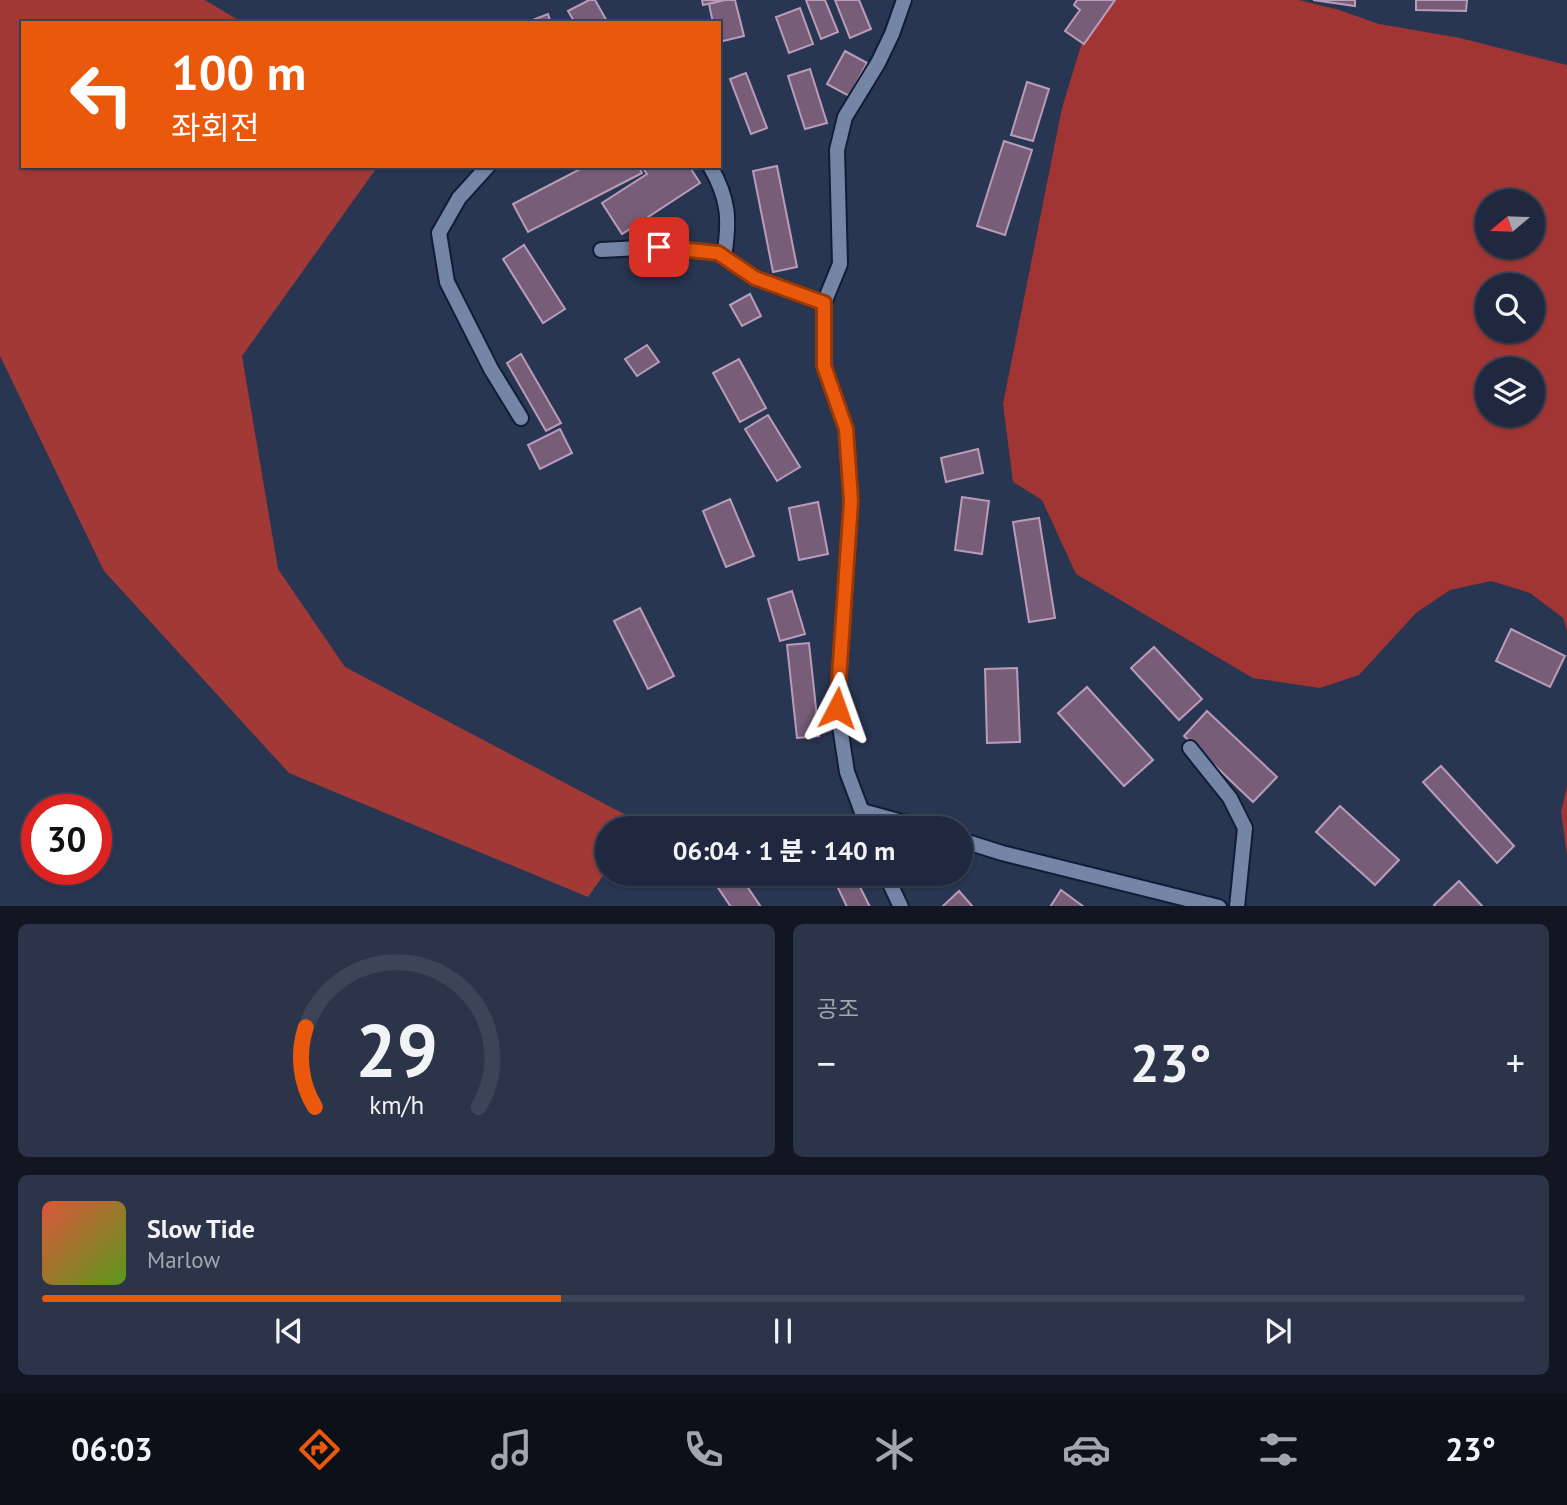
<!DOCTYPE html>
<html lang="ko">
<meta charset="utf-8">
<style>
body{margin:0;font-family:"PT Sans","Noto Sans KR",sans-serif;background:#2c3449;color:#f1f3f6;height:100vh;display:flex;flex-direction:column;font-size:26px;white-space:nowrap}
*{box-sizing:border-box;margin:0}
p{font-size:23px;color:#a1a6b0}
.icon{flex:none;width:38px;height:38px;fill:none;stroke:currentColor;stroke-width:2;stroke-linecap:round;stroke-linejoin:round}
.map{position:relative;height:906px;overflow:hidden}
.panel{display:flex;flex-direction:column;gap:18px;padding:18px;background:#111622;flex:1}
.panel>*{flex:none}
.hud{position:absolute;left:21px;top:21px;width:700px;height:147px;border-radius:0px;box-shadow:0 2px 5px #0004,0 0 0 2px #3c4458;background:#ea580c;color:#fff;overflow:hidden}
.needle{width:46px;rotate:251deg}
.buttons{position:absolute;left:1475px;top:189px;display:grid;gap:14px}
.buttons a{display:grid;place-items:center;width:70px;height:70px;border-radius:50%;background:#1f283e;box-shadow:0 2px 5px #0004,0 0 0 2px #3c4458;font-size:35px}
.speed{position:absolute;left:21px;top:794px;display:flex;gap:14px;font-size:35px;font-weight:700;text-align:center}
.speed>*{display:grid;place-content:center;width:91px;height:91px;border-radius:50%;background:#1f283e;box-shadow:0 2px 5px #0004,0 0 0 2px #3c4458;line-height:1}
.speed .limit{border:10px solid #d22;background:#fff;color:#111}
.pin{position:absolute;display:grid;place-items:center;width:60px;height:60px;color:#fff;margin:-30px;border-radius:14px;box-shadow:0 4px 10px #0006}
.me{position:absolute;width:77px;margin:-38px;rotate:4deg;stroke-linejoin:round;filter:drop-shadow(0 0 5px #0008)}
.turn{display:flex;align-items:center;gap:24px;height:147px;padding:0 35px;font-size:32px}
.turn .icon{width:91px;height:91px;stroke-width:2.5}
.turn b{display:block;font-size:49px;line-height:60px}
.big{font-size:52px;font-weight:800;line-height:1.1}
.panel .widget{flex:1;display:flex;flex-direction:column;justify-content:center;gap:10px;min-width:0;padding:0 24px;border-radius:10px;background:#2c3449}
.panel .dial{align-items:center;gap:0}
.dial svg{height:182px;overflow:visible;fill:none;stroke:#3c4458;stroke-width:7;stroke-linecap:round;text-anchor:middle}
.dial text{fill:#f1f3f6;stroke:none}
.song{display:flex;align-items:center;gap:21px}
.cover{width:84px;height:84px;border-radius:10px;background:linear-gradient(135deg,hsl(10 70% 55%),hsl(90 70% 35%))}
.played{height:7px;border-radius:4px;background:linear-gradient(90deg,#ea580c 35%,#3c4458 35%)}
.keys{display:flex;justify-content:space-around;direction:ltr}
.heat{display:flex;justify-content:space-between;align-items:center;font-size:38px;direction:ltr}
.panel .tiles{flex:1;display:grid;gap:18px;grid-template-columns:1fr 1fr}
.widget:last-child{grid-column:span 2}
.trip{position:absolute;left:595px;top:816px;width:378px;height:70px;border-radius:35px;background:#1f283e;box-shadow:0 2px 5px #0004,0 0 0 2px #3c4458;font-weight:800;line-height:70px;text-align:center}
.menu{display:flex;height:112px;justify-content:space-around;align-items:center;background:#0c1019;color:#a1a6b0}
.menu .icon{width:49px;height:49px}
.menu .on{color:#ea580c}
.menu b{font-size:32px;color:#f1f3f6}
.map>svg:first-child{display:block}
</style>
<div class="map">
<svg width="1567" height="907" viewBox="0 0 1567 907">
<rect width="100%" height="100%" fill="#293652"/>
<polygon fill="#a13936" points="0,0 205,0 243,23 23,23 23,166 378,166 242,356 278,569 345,667 641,823 637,828 607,828 607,870 588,897 289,773 104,571 0,356"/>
<g fill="#a13533" fill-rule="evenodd">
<path d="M1106 0H1299L1339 10 1379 24 1460 38 1567 65V630L1563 618 1530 593 1491 581 1450 590 1416 613 1359 675 1320 688 1253 678 1076 574 1042 500 1013 482 1003 404 1062 108 1086 29ZM1488 201H1533V247H1488ZM1488 285H1533V331H1488ZM1488 369H1533V415H1488Z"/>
<polygon points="1567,786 1567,855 1561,812"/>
</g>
<g fill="#785d79" stroke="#b99cba" stroke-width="2">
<polygon points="589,0 595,0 608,23 575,23 568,11"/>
<polygon points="702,0 725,0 703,5"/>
<polygon points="725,0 735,0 744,36 719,42 719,23 713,23 709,4"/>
<polygon points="806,0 825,0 838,32 821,39"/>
<polygon points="835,0 859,0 871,29 850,38"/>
<polygon points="1077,0 1115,0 1084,44 1065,31 1080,10 1074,5"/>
<polygon points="1313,0 1355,0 1355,6"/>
<polygon points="1416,0 1467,0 1466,11 1416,10"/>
<polygon points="800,8 813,44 789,53 776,17"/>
<polygon points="548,14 551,23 525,23"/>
<polygon points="845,51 867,63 849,96 827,84"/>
<polygon points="810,69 827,123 805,129 788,76"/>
<polygon points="746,73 767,128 751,134 730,79"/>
<polygon points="1027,82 1049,89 1033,141 1011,135"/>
<polygon points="1004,141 1032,150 1005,235 977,226"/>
<polygon points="586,166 638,166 642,173 528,232 513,204"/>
<polygon points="641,166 689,166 700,183 622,234 602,203 647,174"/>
<polygon points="777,166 797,267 773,272 753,171"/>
<polygon points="524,245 565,309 543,323 503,259"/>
<polygon points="750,294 761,316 742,326 730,305"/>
<polygon points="647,345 659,362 637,376 625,359"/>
<polygon points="521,354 561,423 546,431 507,363"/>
<polygon points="739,359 766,408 740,422 713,373"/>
<polygon points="768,415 800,467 777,481 745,429"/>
<polygon points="560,429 572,453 540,469 528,445"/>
<polygon points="978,449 983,473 946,482 941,458"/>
<polygon points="962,497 989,501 982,554 955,550"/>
<polygon points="730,499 754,556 726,567 703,511"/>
<polygon points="818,502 828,554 799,560 789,508"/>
<polygon points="1039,518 1055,618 1029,622 1013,522"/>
<polygon points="792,591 805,634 780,641 768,599"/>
<polygon points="640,608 674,676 648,689 614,621"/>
<polygon points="1511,629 1565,656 1550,687 1496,661"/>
<polygon points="809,643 819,736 797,738 787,645"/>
<polygon points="1154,647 1202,699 1179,720 1131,668"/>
<polygon points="1017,668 1020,742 987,743 985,669"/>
<polygon points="1087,687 1153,760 1124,786 1058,713"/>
<polygon points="1207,711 1277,777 1253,802 1184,736"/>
<polygon points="1441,766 1514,846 1497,863 1423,782"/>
<polygon points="1340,806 1399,860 1375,885 1316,832"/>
<polygon points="703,821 707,828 693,828"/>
<polygon points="961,858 968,868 951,882 945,873 961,873"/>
<polygon points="708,873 738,873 761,907 731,907"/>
<polygon points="835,873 853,873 870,907 847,907 832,875"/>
<polygon points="1459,881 1483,907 1436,907 1434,905"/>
<polygon points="1061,890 1084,907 1050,907"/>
<polygon points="959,891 973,907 944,907 943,906"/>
</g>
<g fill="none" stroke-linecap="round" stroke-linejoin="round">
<defs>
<g id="minor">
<polyline points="488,166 459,198 439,233 447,282 491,369 521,418"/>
<path d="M710 166C729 199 730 220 724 257"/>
<polyline points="601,250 659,247 718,253 755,278 824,303"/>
<polyline points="1190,748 1230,798 1245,828 1237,907"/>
<polyline points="862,811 924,828"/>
<polyline points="868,828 847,772 837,707 851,501 846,429 824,366 824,303 840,264 837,150 845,117 878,63 892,34 904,0"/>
<polyline points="961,840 1002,853 1219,907"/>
<polyline points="885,873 901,907"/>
</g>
</defs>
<use href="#minor" stroke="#111c37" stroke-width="18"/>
<use href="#minor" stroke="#7585a6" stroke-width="14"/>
</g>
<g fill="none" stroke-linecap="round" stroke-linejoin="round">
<defs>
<polyline id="route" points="659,247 718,253 755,278 824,303 824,366 846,429 851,501 837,708"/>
</defs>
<use href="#route" stroke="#983908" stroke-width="18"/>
<use href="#route" stroke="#ea580c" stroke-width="12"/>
</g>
</svg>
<div class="buttons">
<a><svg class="needle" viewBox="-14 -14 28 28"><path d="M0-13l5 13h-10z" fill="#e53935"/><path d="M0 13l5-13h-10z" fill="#a1a6b0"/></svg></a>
<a><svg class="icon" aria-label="search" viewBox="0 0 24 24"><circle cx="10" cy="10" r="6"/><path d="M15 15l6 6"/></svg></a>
<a><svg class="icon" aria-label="layers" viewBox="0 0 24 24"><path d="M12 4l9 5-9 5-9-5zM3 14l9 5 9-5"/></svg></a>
</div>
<div class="speed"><div class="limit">30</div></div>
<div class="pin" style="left:659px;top:247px;background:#d93025"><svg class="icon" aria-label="arrive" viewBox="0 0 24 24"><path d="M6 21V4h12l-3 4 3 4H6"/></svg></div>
<svg class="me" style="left:837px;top:708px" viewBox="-20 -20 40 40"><path d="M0-17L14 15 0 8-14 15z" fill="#ea580c" stroke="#fff" stroke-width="4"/></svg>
<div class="trip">06:04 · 1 분 · 140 m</div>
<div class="hud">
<div class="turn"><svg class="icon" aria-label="left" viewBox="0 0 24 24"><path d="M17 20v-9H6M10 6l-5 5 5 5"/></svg><div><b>100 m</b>좌회전</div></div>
</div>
</div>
<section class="panel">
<div class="tiles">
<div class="widget dial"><svg viewBox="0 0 100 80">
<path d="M14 69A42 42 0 1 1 86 69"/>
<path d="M14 69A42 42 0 0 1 10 34" stroke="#ea580c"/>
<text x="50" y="56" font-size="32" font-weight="700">29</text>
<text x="50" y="72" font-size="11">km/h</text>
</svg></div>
<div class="widget"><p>공조</p>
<div class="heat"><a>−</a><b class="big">23°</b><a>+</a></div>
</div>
<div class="widget">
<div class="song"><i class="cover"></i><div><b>Slow Tide</b><p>Marlow</p></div></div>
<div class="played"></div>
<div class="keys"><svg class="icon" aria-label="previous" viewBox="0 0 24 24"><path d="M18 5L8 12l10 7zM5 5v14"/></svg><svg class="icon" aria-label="pause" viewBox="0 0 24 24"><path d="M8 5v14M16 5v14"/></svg><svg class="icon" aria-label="next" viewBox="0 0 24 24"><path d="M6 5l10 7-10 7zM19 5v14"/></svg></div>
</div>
</div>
</section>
<nav class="menu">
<b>06:03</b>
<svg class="icon on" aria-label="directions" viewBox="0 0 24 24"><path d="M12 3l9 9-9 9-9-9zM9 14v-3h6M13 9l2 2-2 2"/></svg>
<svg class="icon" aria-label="music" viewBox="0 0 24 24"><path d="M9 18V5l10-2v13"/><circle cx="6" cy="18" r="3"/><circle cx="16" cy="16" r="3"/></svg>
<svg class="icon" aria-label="phone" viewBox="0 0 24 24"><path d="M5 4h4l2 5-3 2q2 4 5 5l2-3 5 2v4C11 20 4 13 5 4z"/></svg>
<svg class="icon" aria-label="climate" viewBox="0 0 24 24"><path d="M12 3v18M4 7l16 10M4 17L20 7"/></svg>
<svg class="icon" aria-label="car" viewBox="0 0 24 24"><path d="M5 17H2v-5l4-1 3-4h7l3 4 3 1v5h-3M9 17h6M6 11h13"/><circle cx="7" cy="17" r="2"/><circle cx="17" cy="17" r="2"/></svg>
<svg class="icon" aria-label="filters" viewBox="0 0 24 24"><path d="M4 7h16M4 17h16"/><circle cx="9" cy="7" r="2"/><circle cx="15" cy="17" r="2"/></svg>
<b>23°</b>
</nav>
